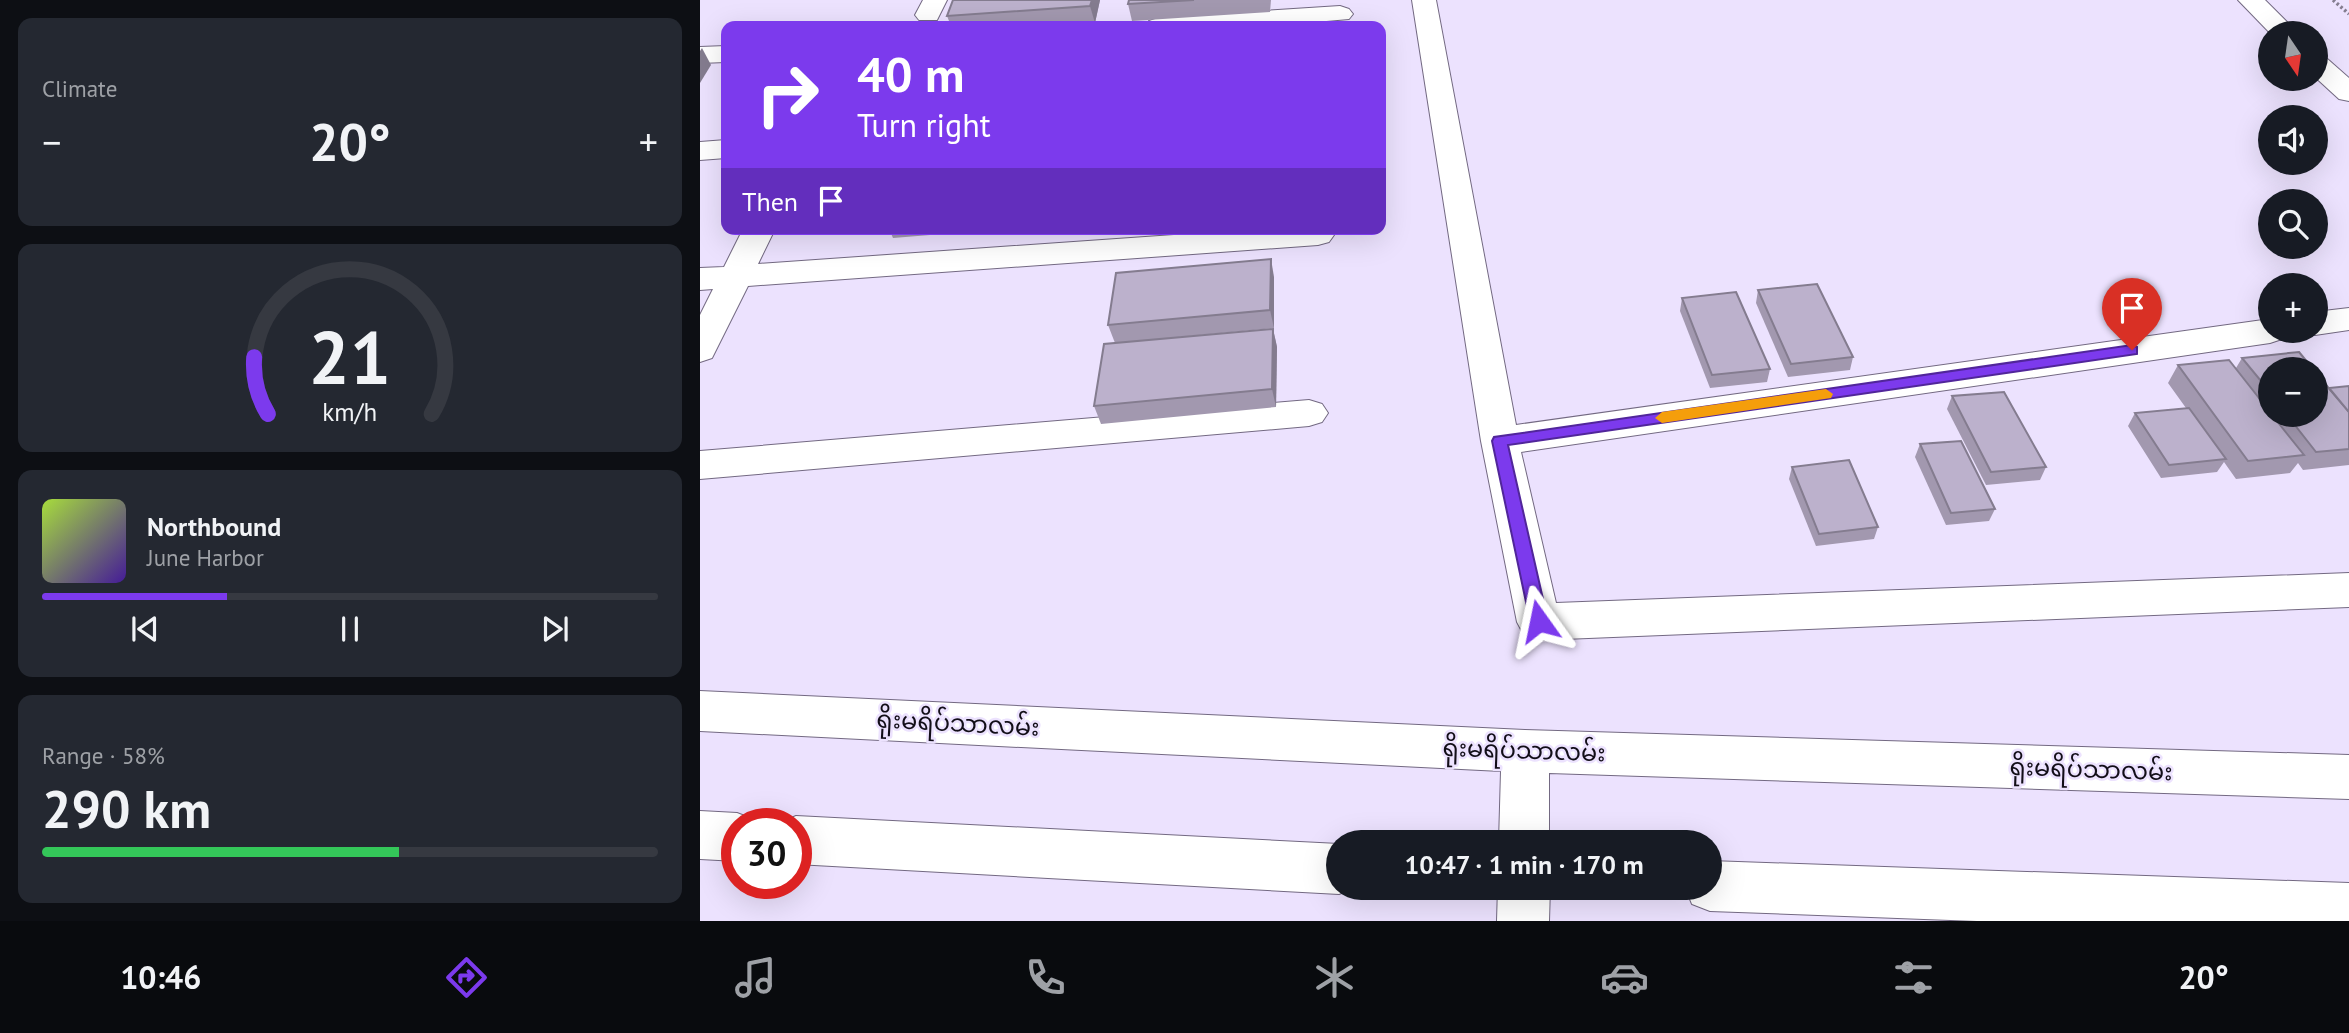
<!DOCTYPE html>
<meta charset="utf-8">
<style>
body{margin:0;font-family:"PT Sans","Noto Sans Myanmar",sans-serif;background:#242831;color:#f1f3f6;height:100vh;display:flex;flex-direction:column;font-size:26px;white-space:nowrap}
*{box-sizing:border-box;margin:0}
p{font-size:23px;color:#9ea1a6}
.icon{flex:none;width:38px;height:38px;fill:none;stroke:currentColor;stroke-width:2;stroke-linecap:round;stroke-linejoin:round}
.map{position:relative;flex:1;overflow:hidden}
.drawer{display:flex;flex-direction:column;gap:18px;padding:18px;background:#0d0f14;width:700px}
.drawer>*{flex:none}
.hud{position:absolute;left:21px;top:21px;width:665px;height:214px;border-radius:14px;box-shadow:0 7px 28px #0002;background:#7c3aed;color:#fff;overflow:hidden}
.needle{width:46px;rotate:167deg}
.controls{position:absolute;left:1558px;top:21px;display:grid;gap:14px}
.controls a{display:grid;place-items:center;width:70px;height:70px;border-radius:50%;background:#171b24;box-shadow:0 7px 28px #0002;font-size:35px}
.speed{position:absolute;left:21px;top:808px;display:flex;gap:14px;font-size:35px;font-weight:700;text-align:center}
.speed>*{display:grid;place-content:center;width:91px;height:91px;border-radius:50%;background:#171b24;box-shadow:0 7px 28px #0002;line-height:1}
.speed .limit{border:10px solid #d22;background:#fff;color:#111}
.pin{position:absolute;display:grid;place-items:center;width:60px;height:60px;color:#fff;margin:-72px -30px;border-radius:50% 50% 50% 0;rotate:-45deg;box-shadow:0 0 7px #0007}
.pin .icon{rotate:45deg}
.me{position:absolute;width:77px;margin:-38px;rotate:348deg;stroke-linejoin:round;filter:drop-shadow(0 0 5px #0008)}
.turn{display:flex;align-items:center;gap:24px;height:147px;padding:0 21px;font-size:32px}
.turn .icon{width:91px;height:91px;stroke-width:2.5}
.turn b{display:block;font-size:49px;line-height:60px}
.then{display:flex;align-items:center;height:66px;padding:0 21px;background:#0003;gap:14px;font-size:26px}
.big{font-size:52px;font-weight:800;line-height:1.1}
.drawer .tile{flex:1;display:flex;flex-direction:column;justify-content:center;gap:10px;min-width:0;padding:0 24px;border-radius:14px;background:#242831}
.drawer .dial{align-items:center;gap:0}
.dial svg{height:182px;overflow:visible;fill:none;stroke:#363941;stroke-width:7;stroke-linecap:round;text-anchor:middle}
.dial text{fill:#f1f3f6;stroke:none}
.song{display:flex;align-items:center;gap:21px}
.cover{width:84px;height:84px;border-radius:10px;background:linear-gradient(135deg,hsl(80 70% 55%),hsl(260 70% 35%))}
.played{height:7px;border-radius:4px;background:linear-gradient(90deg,#7c3aed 30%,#363941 30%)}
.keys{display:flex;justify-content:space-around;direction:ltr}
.heat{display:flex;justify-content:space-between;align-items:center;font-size:38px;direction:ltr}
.charge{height:10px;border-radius:5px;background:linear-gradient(90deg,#34c759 58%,#363941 0)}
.trip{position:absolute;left:626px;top:830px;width:396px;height:70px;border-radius:35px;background:#171b24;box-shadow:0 7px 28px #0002;font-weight:800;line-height:70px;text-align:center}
.menu{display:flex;height:112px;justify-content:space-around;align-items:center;background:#090b0e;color:#9ea1a6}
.menu .icon{width:49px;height:49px}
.menu .selected{color:#7c3aed}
.menu b{font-size:32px;color:#f1f3f6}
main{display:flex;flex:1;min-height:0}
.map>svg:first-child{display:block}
</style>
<main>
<section class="drawer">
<div class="tile"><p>Climate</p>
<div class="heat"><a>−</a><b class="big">20°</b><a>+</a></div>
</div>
<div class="tile dial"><svg viewBox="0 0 100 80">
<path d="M14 69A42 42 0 1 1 86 69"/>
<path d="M14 69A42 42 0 0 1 8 44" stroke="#7c3aed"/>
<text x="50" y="56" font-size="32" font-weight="700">21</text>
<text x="50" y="72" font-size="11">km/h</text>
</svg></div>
<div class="tile">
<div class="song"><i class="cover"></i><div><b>Northbound</b><p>June Harbor</p></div></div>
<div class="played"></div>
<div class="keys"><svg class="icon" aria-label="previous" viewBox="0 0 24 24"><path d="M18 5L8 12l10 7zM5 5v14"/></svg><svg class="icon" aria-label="pause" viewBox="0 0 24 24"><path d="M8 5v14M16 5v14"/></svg><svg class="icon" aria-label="next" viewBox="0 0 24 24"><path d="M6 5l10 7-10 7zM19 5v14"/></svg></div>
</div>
<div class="tile"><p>Range · 58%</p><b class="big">290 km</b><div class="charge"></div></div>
</section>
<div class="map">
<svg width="1649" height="921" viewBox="0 0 1649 921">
<rect width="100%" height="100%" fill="#ece2fe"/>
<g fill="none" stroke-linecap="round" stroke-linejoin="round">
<defs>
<g id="minor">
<polygon points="223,0 247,0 237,20 219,20 215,15"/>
<polygon points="712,0 736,0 816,425 1570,319 1570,331 1587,331 1582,339 1570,343 821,452 856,603 1649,573 1649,607 839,640 824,635 817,622 781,441"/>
<polygon points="1538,0 1565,0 1598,33 1570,33"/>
<polygon points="640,6 649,9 653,14 649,19 570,26 445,26 449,21 458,18"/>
<polygon points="26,46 26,62 0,63 0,47"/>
<polygon points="1615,54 1624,56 1649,78 1649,101 1639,99 1615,77"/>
<polygon points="26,140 26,158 0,160 0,142"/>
<polygon points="43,229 75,229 58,264 560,229 630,229 634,235 629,242 618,245 48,286 12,358 0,362 0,315 13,289 0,290 0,268 24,267"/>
<polygon points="1649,308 1649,330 1615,335 1602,331 1615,331 1615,312"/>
<polygon points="609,400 622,404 628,413 622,422 609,426 0,479 0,451"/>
<polygon points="0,691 825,730 1649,755 1649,799 849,773 849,842 799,842 801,771 0,731"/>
<polygon points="0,811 37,813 55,820 56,824 37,824 37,861 0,859"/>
<polygon points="96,816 639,844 639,887 655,887 639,894 96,864 96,824 78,824"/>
<polygon points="1010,861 1649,883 1649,921 1277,921 1010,911 992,904 985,887 1010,887"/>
<polygon points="798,887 850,887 849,921 797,921"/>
</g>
</defs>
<use href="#minor" stroke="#736982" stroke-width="2"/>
<polyline stroke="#847d90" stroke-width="3.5" stroke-dasharray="2.5 2.5" stroke-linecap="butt" points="1633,0 1649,14"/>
<use href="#minor" fill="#fff" fill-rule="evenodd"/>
</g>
<g fill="#a298af">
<polygon points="253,0 400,0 395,23 348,26 251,26 247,16"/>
<polygon points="429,0 571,0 570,12 432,21 428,4"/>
<polygon points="189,229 304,229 193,238"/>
<polygon points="574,277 574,328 415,343 408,325"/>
<polygon points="1058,290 1153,357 1150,370 1088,377 1056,303"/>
<polygon points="982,298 1070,369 1067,382 1010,388 980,311"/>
<polygon points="573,329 577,347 576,407 401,424 394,406"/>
<polygon points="1542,358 1570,369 1570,415 1615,415 1649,386 1649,465 1603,470 1598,463 1590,473 1536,479 1524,462 1517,472 1461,478 1428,426 1435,413 1486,408 1468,383 1478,365 1536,368"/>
<polygon points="1252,396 1346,467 1340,480 1286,485 1247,409"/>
<polygon points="1220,444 1295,509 1289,521 1246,525 1215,457"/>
<polygon points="1092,467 1178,527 1174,539 1116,546 1089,479"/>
</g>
<g fill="#847c8f">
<polygon points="392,0 400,0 395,23 390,6"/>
<polygon points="2,48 11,65 0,83 0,51"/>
<polygon points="571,259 574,277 574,328 570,310"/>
<polygon points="573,329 577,347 576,407 572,389"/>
</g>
<g fill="#bcb1cc" stroke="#847c8f" stroke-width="2">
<polygon points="253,0 392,0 390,6 247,16"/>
<polygon points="429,0 494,0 428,4"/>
<polygon points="571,259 570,310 408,325 416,273"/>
<polygon points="1117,284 1153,357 1091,364 1058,290"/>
<polygon points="1036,292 1070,369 1012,375 982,298"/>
<polygon points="573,329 572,389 394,406 404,344"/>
<polygon points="1599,352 1613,369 1570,369 1570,392 1542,358"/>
<polygon points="1529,360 1570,412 1570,415 1572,415 1604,455 1548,461 1478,365"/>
<polygon points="1615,372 1649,412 1649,449 1616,452 1587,415 1615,415"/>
<polygon points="1649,386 1649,412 1629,388"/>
<polygon points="1304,392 1346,467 1291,472 1252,396"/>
<polygon points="1489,408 1526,459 1469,465 1435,413"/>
<polygon points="1261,441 1295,509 1251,513 1220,444"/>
<polygon points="1149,460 1178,527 1119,534 1092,467"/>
</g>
<polygon fill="#7c3aed" stroke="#51269a" stroke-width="2" points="1432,345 1437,347 1437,354 808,445 848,621 839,629 830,621 792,441 794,437"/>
<polygon fill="#f59e0b" points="1126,389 1133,394 1131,398 962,423 955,418 962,412"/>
<g text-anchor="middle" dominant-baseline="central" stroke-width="5" stroke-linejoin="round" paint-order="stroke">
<g font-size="24" fill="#120e18" stroke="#ece2fe">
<text transform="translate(258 723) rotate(3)">ရိုးမရိပ်သာလမ်း</text>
<text transform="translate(824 750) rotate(2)">ရိုးမရိပ်သာလမ်း</text>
<text transform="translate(1391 769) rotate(2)">ရိုးမရိပ်သာလမ်း</text>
</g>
</g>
</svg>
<div class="controls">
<a><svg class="needle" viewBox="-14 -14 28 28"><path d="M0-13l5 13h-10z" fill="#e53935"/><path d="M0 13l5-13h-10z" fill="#9ea1a6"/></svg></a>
<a><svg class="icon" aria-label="sound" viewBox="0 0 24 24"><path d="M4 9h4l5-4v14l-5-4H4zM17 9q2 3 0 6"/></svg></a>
<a><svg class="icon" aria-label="search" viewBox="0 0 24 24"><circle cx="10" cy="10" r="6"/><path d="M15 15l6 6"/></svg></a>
<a>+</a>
<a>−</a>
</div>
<div class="speed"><div class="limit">30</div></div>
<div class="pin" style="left:1432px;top:350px;background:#d93025"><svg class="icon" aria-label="arrive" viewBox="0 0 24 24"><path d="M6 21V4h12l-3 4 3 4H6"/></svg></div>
<svg class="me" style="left:839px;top:621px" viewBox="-20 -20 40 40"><path d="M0-17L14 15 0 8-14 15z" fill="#7c3aed" stroke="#fff" stroke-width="4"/></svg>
<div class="trip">10:47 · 1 min · 170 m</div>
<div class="hud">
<div class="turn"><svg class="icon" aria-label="right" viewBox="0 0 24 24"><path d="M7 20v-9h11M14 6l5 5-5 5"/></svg><div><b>40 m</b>Turn right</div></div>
<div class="then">Then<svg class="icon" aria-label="arrive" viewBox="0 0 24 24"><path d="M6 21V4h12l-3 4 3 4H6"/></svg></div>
</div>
</div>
</main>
<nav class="menu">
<b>10:46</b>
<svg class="icon selected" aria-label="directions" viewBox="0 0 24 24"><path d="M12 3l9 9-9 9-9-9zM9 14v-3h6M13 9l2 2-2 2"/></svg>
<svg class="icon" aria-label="music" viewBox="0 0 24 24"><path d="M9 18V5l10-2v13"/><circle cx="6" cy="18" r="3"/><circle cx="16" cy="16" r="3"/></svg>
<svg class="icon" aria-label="phone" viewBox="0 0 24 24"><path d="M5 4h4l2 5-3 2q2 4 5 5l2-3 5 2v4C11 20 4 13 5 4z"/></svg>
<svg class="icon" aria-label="climate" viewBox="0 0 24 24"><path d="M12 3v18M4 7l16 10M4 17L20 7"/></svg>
<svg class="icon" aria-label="car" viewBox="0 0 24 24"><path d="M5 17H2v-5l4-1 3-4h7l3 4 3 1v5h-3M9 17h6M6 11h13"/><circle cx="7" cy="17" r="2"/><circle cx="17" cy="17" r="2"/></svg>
<svg class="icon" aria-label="filters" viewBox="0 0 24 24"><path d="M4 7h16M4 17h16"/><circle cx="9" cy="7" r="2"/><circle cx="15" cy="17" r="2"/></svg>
<b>20°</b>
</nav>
